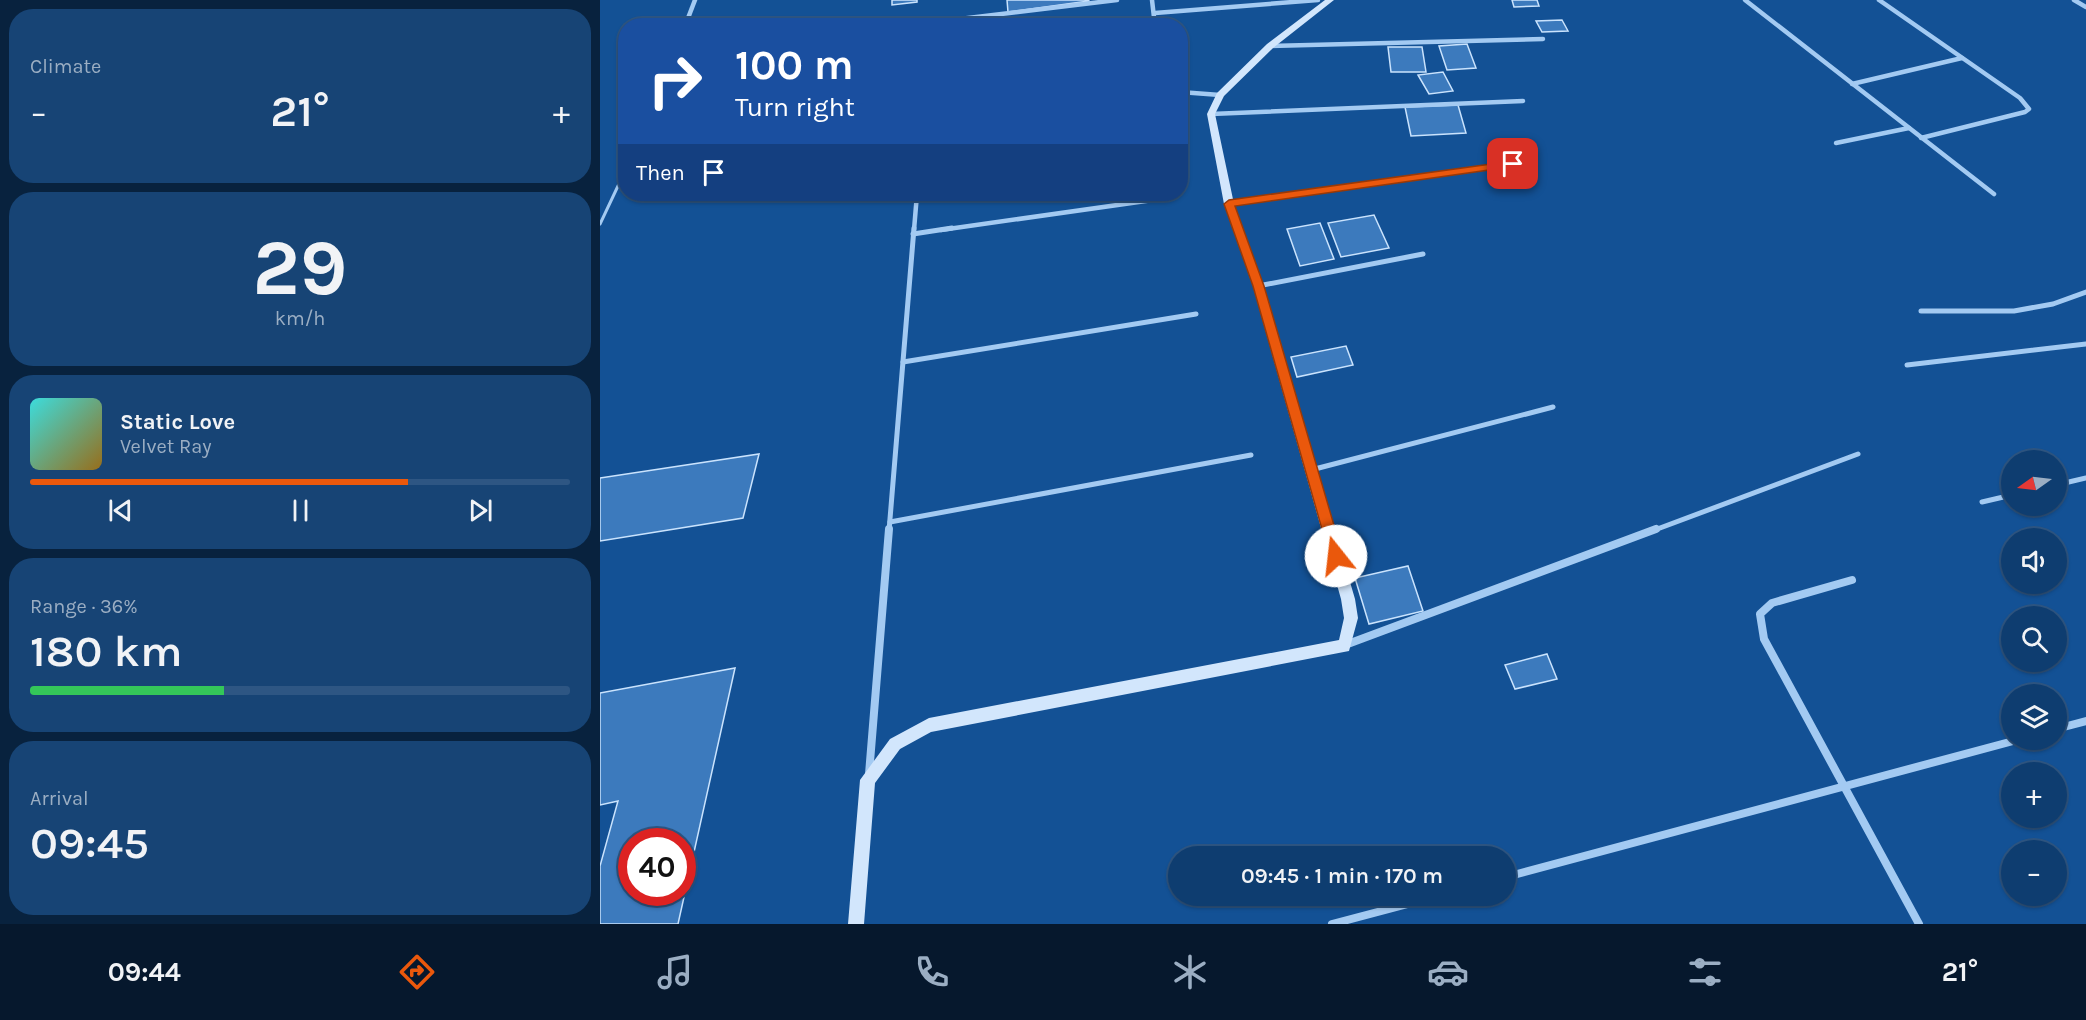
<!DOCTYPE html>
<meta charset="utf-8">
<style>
body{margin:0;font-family:Karla,sans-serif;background:#174475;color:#f1f3f6;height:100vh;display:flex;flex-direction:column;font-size:22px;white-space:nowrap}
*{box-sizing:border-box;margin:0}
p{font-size:20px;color:#9baec3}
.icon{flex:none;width:33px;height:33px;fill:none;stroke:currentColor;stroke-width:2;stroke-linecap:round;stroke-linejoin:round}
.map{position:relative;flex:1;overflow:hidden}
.details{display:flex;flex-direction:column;gap:9px;padding:9px;background:#08223e;width:600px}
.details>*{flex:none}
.hud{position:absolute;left:18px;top:18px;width:570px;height:183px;border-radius:24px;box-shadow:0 2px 4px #0004,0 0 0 2px #2e5683;background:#1a4fa0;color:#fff;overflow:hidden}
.needle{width:39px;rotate:256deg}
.buttons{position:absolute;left:1401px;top:450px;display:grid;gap:12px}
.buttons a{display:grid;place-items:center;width:66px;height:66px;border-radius:50%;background:#0e3d70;box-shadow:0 2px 4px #0004,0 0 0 2px #2e5683;font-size:30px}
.speed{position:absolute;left:18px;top:828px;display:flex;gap:12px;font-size:30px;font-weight:700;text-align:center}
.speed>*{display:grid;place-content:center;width:78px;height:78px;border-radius:50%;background:#0e3d70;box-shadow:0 2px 4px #0004,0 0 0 2px #2e5683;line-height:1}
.speed .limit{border:9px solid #d22;background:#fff;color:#111}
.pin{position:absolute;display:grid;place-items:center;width:51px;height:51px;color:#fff;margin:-26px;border-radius:12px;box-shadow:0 3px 9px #0006}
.me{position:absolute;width:66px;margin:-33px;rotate:344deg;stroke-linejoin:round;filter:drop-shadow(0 0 4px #0008)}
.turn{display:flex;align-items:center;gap:21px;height:126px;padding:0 18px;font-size:27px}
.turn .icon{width:78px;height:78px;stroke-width:2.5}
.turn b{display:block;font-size:42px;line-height:51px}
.then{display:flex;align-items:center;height:57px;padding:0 18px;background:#0003;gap:12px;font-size:22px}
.big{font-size:45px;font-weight:600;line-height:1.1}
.details .card{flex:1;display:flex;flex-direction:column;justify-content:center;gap:9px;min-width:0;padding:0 21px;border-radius:24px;background:#174475}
.details .dial{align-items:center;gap:0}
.dial b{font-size:78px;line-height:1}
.song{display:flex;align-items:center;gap:18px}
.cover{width:72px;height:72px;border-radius:9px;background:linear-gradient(135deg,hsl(180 70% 55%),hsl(40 70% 35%))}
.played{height:6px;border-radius:3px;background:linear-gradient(90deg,#ea580c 70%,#2e5683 70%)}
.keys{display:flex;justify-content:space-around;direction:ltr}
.heat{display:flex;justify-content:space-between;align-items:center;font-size:33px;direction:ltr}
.charge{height:9px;border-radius:4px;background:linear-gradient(90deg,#34c759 36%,#2e5683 0)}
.trip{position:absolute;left:568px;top:846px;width:348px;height:60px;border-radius:30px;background:#0e3d70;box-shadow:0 2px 4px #0004,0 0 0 2px #2e5683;font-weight:600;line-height:60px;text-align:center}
.tab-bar{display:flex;height:96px;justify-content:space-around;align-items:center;background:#06182d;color:#9baec3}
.tab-bar .icon{width:42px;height:42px}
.tab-bar .on{color:#ea580c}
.tab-bar b{font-size:27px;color:#f1f3f6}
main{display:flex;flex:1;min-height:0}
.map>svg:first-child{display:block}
</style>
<main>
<section class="details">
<div class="card"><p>Climate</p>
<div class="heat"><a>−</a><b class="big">21°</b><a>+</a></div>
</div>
<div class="card dial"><b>29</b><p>km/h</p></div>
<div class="card">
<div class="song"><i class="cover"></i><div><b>Static Love</b><p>Velvet Ray</p></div></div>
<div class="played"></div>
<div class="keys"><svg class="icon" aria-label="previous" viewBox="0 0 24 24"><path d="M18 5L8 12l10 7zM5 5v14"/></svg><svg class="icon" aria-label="pause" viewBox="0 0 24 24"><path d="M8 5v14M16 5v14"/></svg><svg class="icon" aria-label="next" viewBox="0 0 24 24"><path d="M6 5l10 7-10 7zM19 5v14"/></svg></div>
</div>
<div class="card"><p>Range · 36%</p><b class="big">180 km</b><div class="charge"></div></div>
<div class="card"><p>Arrival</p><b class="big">09:45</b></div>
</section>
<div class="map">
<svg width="1486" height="924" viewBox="0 0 1486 924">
<rect width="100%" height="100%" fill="#135195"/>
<g fill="#3c7abd" stroke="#cae3fd" stroke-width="1.5" fill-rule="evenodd">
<polygon points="292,0 317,0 317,2 292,5"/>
<polygon points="407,0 488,0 489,1 408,12"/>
<polygon points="912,0 937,0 939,6 914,7"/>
<polygon points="962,20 968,31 942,32 936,21"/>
<polygon points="867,44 876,68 847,70 839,46"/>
<polygon points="788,47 822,47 826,72 791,72"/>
<polygon points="843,72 853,91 829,94 818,75"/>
<polygon points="858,105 866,133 811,136 805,107"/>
<polygon points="774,215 789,248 741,257 728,223"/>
<polygon points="720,223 734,259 700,266 687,229"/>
<polygon points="746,346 753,365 697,377 691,357"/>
<polygon points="159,454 143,518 0,541 0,478"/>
<polygon points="808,566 823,611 769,624 755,578"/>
<polygon points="947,654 957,679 915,689 905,665"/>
<path d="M135 668 78 924H0V866L18 801 0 805V693ZM32 842H82V892H32Z"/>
</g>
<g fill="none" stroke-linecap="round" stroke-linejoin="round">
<polyline stroke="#a3caf2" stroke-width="3" points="0,224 26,169"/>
<g stroke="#a3caf2" stroke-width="4.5">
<polyline points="552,0 555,26"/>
<polyline points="1145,0 1394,194"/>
<polyline points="1279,0 1420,98 1429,109 1425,112 1321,138"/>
<polyline points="1474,0 1486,7"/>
<polyline points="555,13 718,0"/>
<polyline points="85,26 95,0"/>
<polyline points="301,26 517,0"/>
<polyline points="670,46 943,39"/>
<polyline points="1252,84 1362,58"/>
<polyline points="580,92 620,95"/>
<polyline points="611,114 923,101"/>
<polyline points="1236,143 1309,128"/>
<polyline points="629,204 913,164"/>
<polyline points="314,230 317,194"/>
<polyline points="341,230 574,197"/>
</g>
<g stroke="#a3caf2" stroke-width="5">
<polyline points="313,234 352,228"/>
<polyline points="658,286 823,254"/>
<polyline points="1321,311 1414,311 1453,304 1486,292"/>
<polyline points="303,362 596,314"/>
<polyline points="1307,365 1486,344"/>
<polyline points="711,470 953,407"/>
<polyline points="1456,485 1486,478"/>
<polyline points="1382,502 1412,495"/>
<polyline points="290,522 651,455"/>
<polyline points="289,531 314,228"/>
<polyline points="1052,531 1258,454"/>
</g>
<g stroke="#a3caf2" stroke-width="8">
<polyline points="1252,580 1172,603 1160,614 1164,639 1319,924"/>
<polyline points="745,645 1056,529"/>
<polyline points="1456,729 1486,721"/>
<polyline points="269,774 289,529"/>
<polyline points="906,877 1417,740"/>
<polyline points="732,924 838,896"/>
</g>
<polygon fill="#d2e6fc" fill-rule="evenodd" points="725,0 734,0 673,48 624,96 615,114 634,204 663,286 755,599 758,618 749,651 331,732 300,749 275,783 264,924 248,924 260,780 290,739 329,718 739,640 744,618 741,599 653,286 624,204 607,114 617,93 667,44"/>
</g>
<polygon fill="#ea580c" stroke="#983908" stroke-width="1.5" points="913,161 917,162 917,166 635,206 664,286 743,556 741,561 736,563 731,561 653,286 624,204 629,200"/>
</svg>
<div class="buttons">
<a><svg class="needle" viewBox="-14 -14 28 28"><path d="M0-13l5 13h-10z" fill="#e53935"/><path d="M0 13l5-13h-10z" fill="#9baec3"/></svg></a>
<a><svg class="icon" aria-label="sound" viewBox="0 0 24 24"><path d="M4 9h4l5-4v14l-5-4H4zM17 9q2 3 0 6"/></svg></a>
<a><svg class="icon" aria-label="search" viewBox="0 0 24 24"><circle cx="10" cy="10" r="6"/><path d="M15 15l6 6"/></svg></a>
<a><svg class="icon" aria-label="layers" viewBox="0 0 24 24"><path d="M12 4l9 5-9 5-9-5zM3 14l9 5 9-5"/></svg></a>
<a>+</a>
<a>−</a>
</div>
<div class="speed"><div class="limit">40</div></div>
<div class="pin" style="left:913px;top:164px;background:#d93025"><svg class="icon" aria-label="arrive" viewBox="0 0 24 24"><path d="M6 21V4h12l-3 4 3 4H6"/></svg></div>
<svg class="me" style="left:736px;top:556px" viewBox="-20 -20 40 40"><circle r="19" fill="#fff"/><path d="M0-13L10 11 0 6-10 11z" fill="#ea580c"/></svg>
<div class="trip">09:45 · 1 min · 170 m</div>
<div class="hud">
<div class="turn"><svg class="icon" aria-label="right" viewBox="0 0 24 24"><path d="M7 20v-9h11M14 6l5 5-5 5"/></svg><div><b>100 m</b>Turn right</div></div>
<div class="then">Then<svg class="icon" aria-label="arrive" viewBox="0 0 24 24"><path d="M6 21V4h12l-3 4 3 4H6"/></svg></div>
</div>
</div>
</main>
<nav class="tab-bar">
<b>09:44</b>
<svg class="icon on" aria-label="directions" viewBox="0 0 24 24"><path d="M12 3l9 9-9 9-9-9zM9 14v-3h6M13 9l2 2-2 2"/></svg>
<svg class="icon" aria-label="music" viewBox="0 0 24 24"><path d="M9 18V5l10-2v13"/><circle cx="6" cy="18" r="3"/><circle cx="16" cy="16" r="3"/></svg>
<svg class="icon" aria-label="phone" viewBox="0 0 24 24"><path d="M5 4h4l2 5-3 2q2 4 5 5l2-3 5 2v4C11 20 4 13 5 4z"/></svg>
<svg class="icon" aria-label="climate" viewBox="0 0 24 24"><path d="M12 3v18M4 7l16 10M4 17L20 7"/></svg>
<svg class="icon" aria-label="car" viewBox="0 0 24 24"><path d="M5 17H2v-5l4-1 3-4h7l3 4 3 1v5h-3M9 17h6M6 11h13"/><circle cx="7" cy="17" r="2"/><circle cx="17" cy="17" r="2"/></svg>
<svg class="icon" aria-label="filters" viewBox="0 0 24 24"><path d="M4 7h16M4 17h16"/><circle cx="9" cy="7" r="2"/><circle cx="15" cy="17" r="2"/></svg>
<b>21°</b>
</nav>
